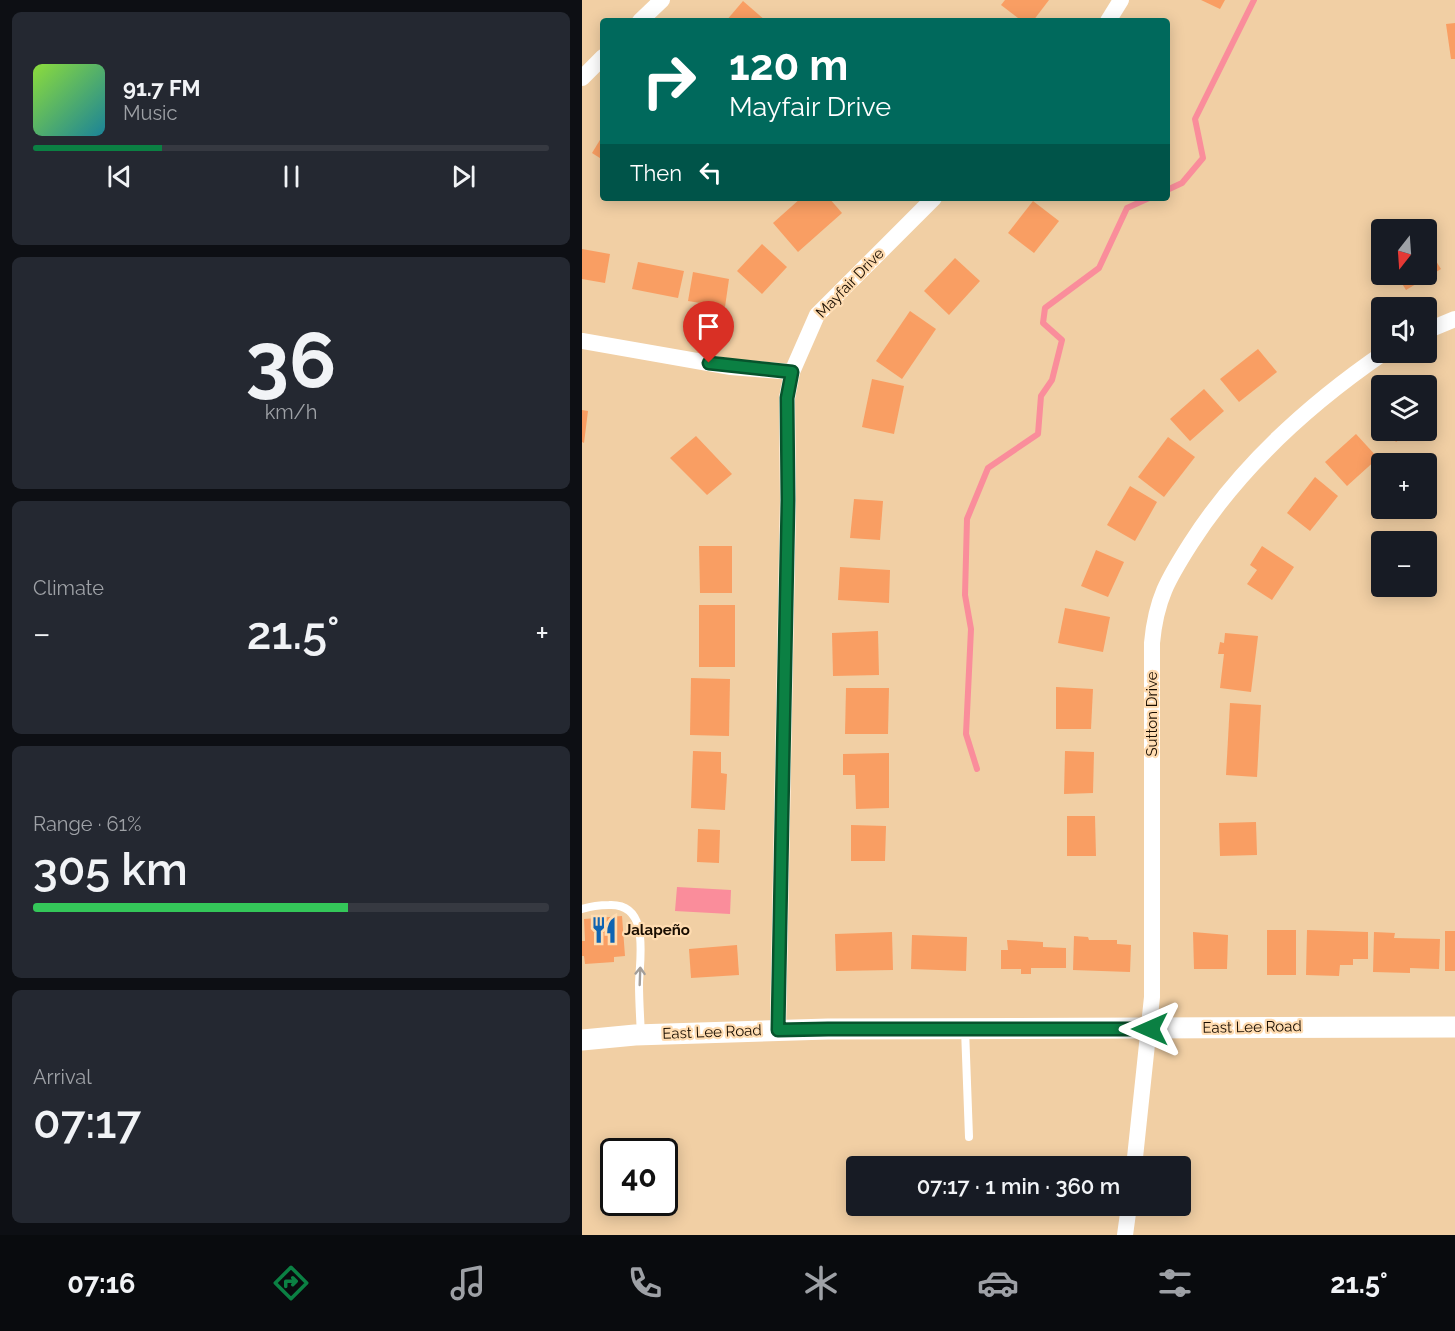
<!DOCTYPE html>
<meta charset="utf-8">
<style>
body{margin:0;font-family:Raleway,sans-serif;background:#242831;color:#f1f3f6;height:100vh;display:flex;flex-direction:column;font-size:22px;white-space:nowrap}
*{box-sizing:border-box;margin:0}
p{font-size:20px;color:#9ea1a6}
.icon{flex:none;width:33px;height:33px;fill:none;stroke:currentColor;stroke-width:2;stroke-linecap:round;stroke-linejoin:round}
.map{position:relative;flex:1;overflow:hidden}
.sheet{display:flex;flex-direction:column;gap:12px;padding:12px;background:#0d0f14;width:582px}
.sheet>*{flex:none}
.guide{position:absolute;left:18px;top:18px;width:570px;height:183px;border-radius:6px;box-shadow:0 3px 15px #0003;background:#00695c;color:#fff;overflow:hidden}
.needle{width:39px;rotate:197deg}
.controls{position:absolute;left:789px;top:219px;display:grid;gap:12px}
.controls a{display:grid;place-items:center;width:66px;height:66px;border-radius:6px;background:#171b24;box-shadow:0 3px 15px #0003;font-size:30px}
.speed{position:absolute;left:18px;top:1138px;display:flex;gap:12px;font-size:30px;font-weight:700;text-align:center}
.speed>*{display:grid;place-content:center;width:78px;height:78px;border-radius:50%;background:#171b24;box-shadow:0 3px 15px #0003;line-height:1}
.speed .limit{border:3px solid #111;border-radius:9px;background:#fff;color:#111}
.pin{position:absolute;display:grid;place-items:center;width:51px;height:51px;color:#fff;margin:-62px -26px;border-radius:50% 50% 50% 0;rotate:-45deg;box-shadow:0 0 6px #0007}
.pin .icon{rotate:45deg}
.me{position:absolute;width:66px;margin:-33px;rotate:270deg;stroke-linejoin:round;filter:drop-shadow(0 0 4px #0008)}
.turn{display:flex;align-items:center;gap:21px;height:126px;padding:0 30px;font-size:27px}
.turn .icon{width:78px;height:78px;stroke-width:2.5}
.turn b{display:block;font-size:42px;line-height:51px}
.then{display:flex;align-items:center;height:57px;padding:0 30px;background:#0003;gap:12px;font-size:22px}
.big{font-size:45px;font-weight:600;line-height:1.1}
.sheet .widget{flex:1;display:flex;flex-direction:column;justify-content:center;gap:9px;min-width:0;padding:0 21px;border-radius:9px;background:#242831}
.sheet .dial{align-items:center;gap:0}
.dial b{font-size:78px;line-height:1}
.song{display:flex;align-items:center;gap:18px}
.cover{width:72px;height:72px;border-radius:9px;background:linear-gradient(135deg,hsl(90 70% 55%),hsl(190 70% 35%))}
.played{height:6px;border-radius:3px;background:linear-gradient(90deg,#0b8043 25%,#363941 25%)}
.keys{display:flex;justify-content:space-around;direction:ltr}
.heat{display:flex;justify-content:space-between;align-items:center;font-size:33px;direction:ltr}
.charge{height:9px;border-radius:4px;background:linear-gradient(90deg,#34c759 61%,#363941 0)}
.trip{position:absolute;left:264px;top:1156px;width:345px;height:60px;border-radius:6px;background:#171b24;box-shadow:0 3px 15px #0003;font-weight:600;line-height:60px;text-align:center}
.tabs{display:flex;height:96px;justify-content:space-around;align-items:center;background:#090b0e;color:#9ea1a6}
.tabs .icon{width:42px;height:42px}
.tabs .selected{color:#0b8043}
.tabs b{font-size:27px;color:#f1f3f6}
main{display:flex;flex:1;min-height:0}
.map>svg:first-child{display:block}
</style>
<main>
<section class="sheet">
<div class="widget">
<div class="song"><i class="cover"></i><div><b>91.7 FM</b><p>Music</p></div></div>
<div class="played"></div>
<div class="keys"><svg class="icon" aria-label="previous" viewBox="0 0 24 24"><path d="M18 5L8 12l10 7zM5 5v14"/></svg><svg class="icon" aria-label="pause" viewBox="0 0 24 24"><path d="M8 5v14M16 5v14"/></svg><svg class="icon" aria-label="next" viewBox="0 0 24 24"><path d="M6 5l10 7-10 7zM19 5v14"/></svg></div>
</div>
<div class="widget dial"><b>36</b><p>km/h</p></div>
<div class="widget"><p>Climate</p>
<div class="heat"><a>−</a><b class="big">21.5°</b><a>+</a></div>
</div>
<div class="widget"><p>Range · 61%</p><b class="big">305 km</b><div class="charge"></div></div>
<div class="widget"><p>Arrival</p><b class="big">07:17</b></div>
</section>
<div class="map">
<svg width="873" height="1235" viewBox="0 0 873 1235">
<rect width="100%" height="100%" fill="#f1cfa4"/>
<polygon fill="#fa8d9b" points="95,887 149,890 148,914 93,911"/>
<g fill="none" stroke-linecap="round" stroke-linejoin="round">
<g stroke="#fa8d9b" stroke-width="6">
<polyline points="585,190 600,183 621,158 613,119 672,0"/>
<polyline points="395,769 384,734 389,629 383,595 385,519 406,468 456,434 459,396 470,380 480,340 461,323 463,308 517,268 545,208 567,198"/>
</g>
</g>
<g fill="#f99e63">
<polygon points="423,0 467,0 451,21 440,21 419,5"/>
<polygon points="619,0 643,0 638,9"/>
<polygon points="161,1 184,21 144,21"/>
<polygon points="873,23 873,59 869,59 864,24"/>
<polygon points="21,135 21,160 10,153"/>
<polygon points="219,198 247,198 260,213 216,252 191,223"/>
<polygon points="451,201 477,221 452,253 426,233"/>
<polygon points="180,244 205,267 180,294 155,271"/>
<polygon points="844,245 859,269 824,290 814,274 844,274"/>
<polygon points="0,249 28,254 23,283 0,279"/>
<polygon points="373,258 398,281 367,315 342,291"/>
<polygon points="56,262 102,271 96,298 50,289"/>
<polygon points="111,272 147,279 143,307 106,301"/>
<polygon points="328,311 354,329 320,379 294,361"/>
<polygon points="676,349 695,372 657,402 638,379"/>
<polygon points="290,379 322,386 312,434 280,427"/>
<polygon points="622,389 642,411 608,441 588,419"/>
<polygon points="844,399 855,413 844,421"/>
<polygon points="0,410 6,411 2,443 0,442"/>
<polygon points="805,430 830,430 814,442"/>
<polygon points="774,434 796,458 765,486 743,462"/>
<polygon points="114,436 150,474 125,495 88,458"/>
<polygon points="586,437 613,457 582,497 556,477"/>
<polygon points="733,477 756,496 728,531 705,513"/>
<polygon points="548,486 575,502 553,541 525,525"/>
<polygon points="272,499 301,501 298,540 268,538"/>
<polygon points="117,546 150,546 150,593 118,593"/>
<polygon points="680,546 712,567 690,600 665,584 675,570 668,565"/>
<polygon points="514,550 542,562 526,597 499,586"/>
<polygon points="258,567 308,570 307,603 256,600"/>
<rect x="117" y="605" width="36" height="62"/>
<polygon points="483,608 528,617 521,652 476,643"/>
<polygon points="296,631 297,675 251,676 250,633"/>
<polygon points="643,633 676,636 669,692 638,688 642,654 636,654 638,642 642,643"/>
<polygon points="109,678 148,679 147,736 108,735"/>
<polygon points="474,687 511,689 509,729 474,729"/>
<polygon points="264,688 307,688 306,734 263,734"/>
<polygon points="648,703 679,705 675,777 644,775"/>
<polygon points="111,751 139,752 139,773 145,774 143,810 109,808"/>
<polygon points="483,751 512,752 511,793 482,794"/>
<polygon points="307,753 307,808 274,809 273,775 261,775 261,754"/>
<polygon points="485,816 513,816 514,856 485,856"/>
<polygon points="674,822 675,855 638,856 637,823"/>
<polygon points="269,825 304,826 303,861 269,861"/>
<polygon points="116,829 138,830 137,863 115,862"/>
<polygon points="40,916 43,956 32,957 32,962 3,964 2,956 0,956 0,941 3,941 2,919"/>
<rect x="685" y="930" width="29" height="45"/>
<polygon points="725,930 786,932 786,959 771,959 771,965 758,965 757,976 724,975"/>
<rect x="863" y="931" width="10" height="40"/>
<polygon points="310,932 311,970 254,971 253,934"/>
<polygon points="611,932 646,935 645,969 612,969"/>
<polygon points="792,932 813,933 812,938 858,939 857,969 828,968 828,973 791,972"/>
<polygon points="330,935 385,937 384,971 329,969"/>
<polygon points="492,936 506,937 507,940 535,940 535,944 549,945 548,972 491,970"/>
<polygon points="425,940 461,942 461,947 484,948 484,968 449,968 449,974 439,974 439,969 419,969 419,950 426,950"/>
<polygon points="155,945 157,975 109,978 107,949"/>
</g>
<g fill="none" stroke-linecap="round" stroke-linejoin="round">
<g stroke="#fff" stroke-width="8">
<path d="M0 909C9 906 18 905 27 905 68 903 58 956 57 983 57 1000 58 1017 59 1034"/>
<polyline points="383,1029 387,1137"/>
</g>
<g stroke="#fff" stroke-width="16">
<polyline points="58,21 80,0"/>
<polyline points="526,21 539,0"/>
<polyline points="0,78 21,57"/>
<polyline points="844,331 873,319"/>
<polyline points="0,341 149,367 210,372"/>
<polyline points="196,1030 206,500 205,398 210,372 235,315 352,198"/>
<path d="M552 1167 570 997V643C574 599 586 579 609 543 659 465 727 404 803 352"/>
<polyline points="543,1235 547,1206"/>
</g>
<polyline stroke="#fff" stroke-width="21" points="0,1040 53,1035 246,1029 873,1027"/>
</g>
<defs><path id="oneway-shaft" d="M-6 0H5M1.5-3L5.5 0L1.5 3" fill="none" stroke-width="1.6" stroke-linecap="round" stroke-linejoin="round" transform="scale(1.5)"/></defs>
<use stroke="#a39e99" href="#oneway-shaft" transform="translate(58 976) rotate(-88)"/>
<g fill="none" stroke-linecap="round" stroke-linejoin="round">
<defs>
<polyline id="route" points="127,363 210,372 205,398 206,500 196,1030 246,1029 568,1029"/>
</defs>
<use href="#route" stroke="#07532c" stroke-width="15"/>
<use href="#route" stroke="#0b8043" stroke-width="10"/>
</g>
<defs>
<symbol id="restaurant-bare" viewBox="-9 -9 18 18"><path d="M-5-6h1v4h1v-4h1v4h1v-4h1v5L-1.5 .5V6h-2V.5L-5-1ZM5-6V6H3V1.5H1.5Q1.5-4 5-6Z" fill="#1064b2" stroke="#ffdcb1" stroke-width="2.5" paint-order="stroke"/></symbol>
</defs>
<g fill-rule="evenodd">
<use href="#restaurant-bare" x="3" y="911" width="38" height="38"/>
</g>
<g text-anchor="middle" dominant-baseline="central" stroke-width="4.5" stroke-linejoin="round" paint-order="stroke">
<g font-size="15" fill="#190d01" stroke="#ffdcb1">
<text transform="translate(268 283) rotate(-46)">Mayfair Drive</text>
<text transform="translate(570 714) rotate(-90)">Sutton Drive</text>
<text transform="translate(670 1027) rotate(-1)">East Lee Road</text>
<text transform="translate(130 1032) rotate(-2)">East Lee Road</text>
</g>
<g font-size="15" font-weight="bold" fill="#190d01" stroke="#ffdcb1" text-anchor="start">
<text x="42" y="930">Jalapeño</text>
</g>
</g>
</svg>
<div class="controls">
<a><svg class="needle" viewBox="-14 -14 28 28"><path d="M0-13l5 13h-10z" fill="#e53935"/><path d="M0 13l5-13h-10z" fill="#9ea1a6"/></svg></a>
<a><svg class="icon" aria-label="sound" viewBox="0 0 24 24"><path d="M4 9h4l5-4v14l-5-4H4zM17 9q2 3 0 6"/></svg></a>
<a><svg class="icon" aria-label="layers" viewBox="0 0 24 24"><path d="M12 4l9 5-9 5-9-5zM3 14l9 5 9-5"/></svg></a>
<a>+</a>
<a>−</a>
</div>
<div class="speed"><div class="limit">40</div></div>
<div class="pin" style="left:127px;top:363px;background:#d93025"><svg class="icon" aria-label="arrive" viewBox="0 0 24 24"><path d="M6 21V4h12l-3 4 3 4H6"/></svg></div>
<svg class="me" style="left:568px;top:1029px" viewBox="-20 -20 40 40"><path d="M0-17L14 15 0 8-14 15z" fill="#0b8043" stroke="#fff" stroke-width="4"/></svg>
<div class="trip">07:17 · 1 min · 360 m</div>
<div class="guide">
<div class="turn"><svg class="icon" aria-label="right" viewBox="0 0 24 24"><path d="M7 20v-9h11M14 6l5 5-5 5"/></svg><div><b>120 m</b>Mayfair Drive</div></div>
<div class="then">Then<svg class="icon" aria-label="left" viewBox="0 0 24 24"><path d="M17 20v-9H6M10 6l-5 5 5 5"/></svg></div>
</div>
</div>
</main>
<nav class="tabs">
<b>07:16</b>
<svg class="icon selected" aria-label="directions" viewBox="0 0 24 24"><path d="M12 3l9 9-9 9-9-9zM9 14v-3h6M13 9l2 2-2 2"/></svg>
<svg class="icon" aria-label="music" viewBox="0 0 24 24"><path d="M9 18V5l10-2v13"/><circle cx="6" cy="18" r="3"/><circle cx="16" cy="16" r="3"/></svg>
<svg class="icon" aria-label="phone" viewBox="0 0 24 24"><path d="M5 4h4l2 5-3 2q2 4 5 5l2-3 5 2v4C11 20 4 13 5 4z"/></svg>
<svg class="icon" aria-label="climate" viewBox="0 0 24 24"><path d="M12 3v18M4 7l16 10M4 17L20 7"/></svg>
<svg class="icon" aria-label="car" viewBox="0 0 24 24"><path d="M5 17H2v-5l4-1 3-4h7l3 4 3 1v5h-3M9 17h6M6 11h13"/><circle cx="7" cy="17" r="2"/><circle cx="17" cy="17" r="2"/></svg>
<svg class="icon" aria-label="filters" viewBox="0 0 24 24"><path d="M4 7h16M4 17h16"/><circle cx="9" cy="7" r="2"/><circle cx="15" cy="17" r="2"/></svg>
<b>21.5°</b>
</nav>
